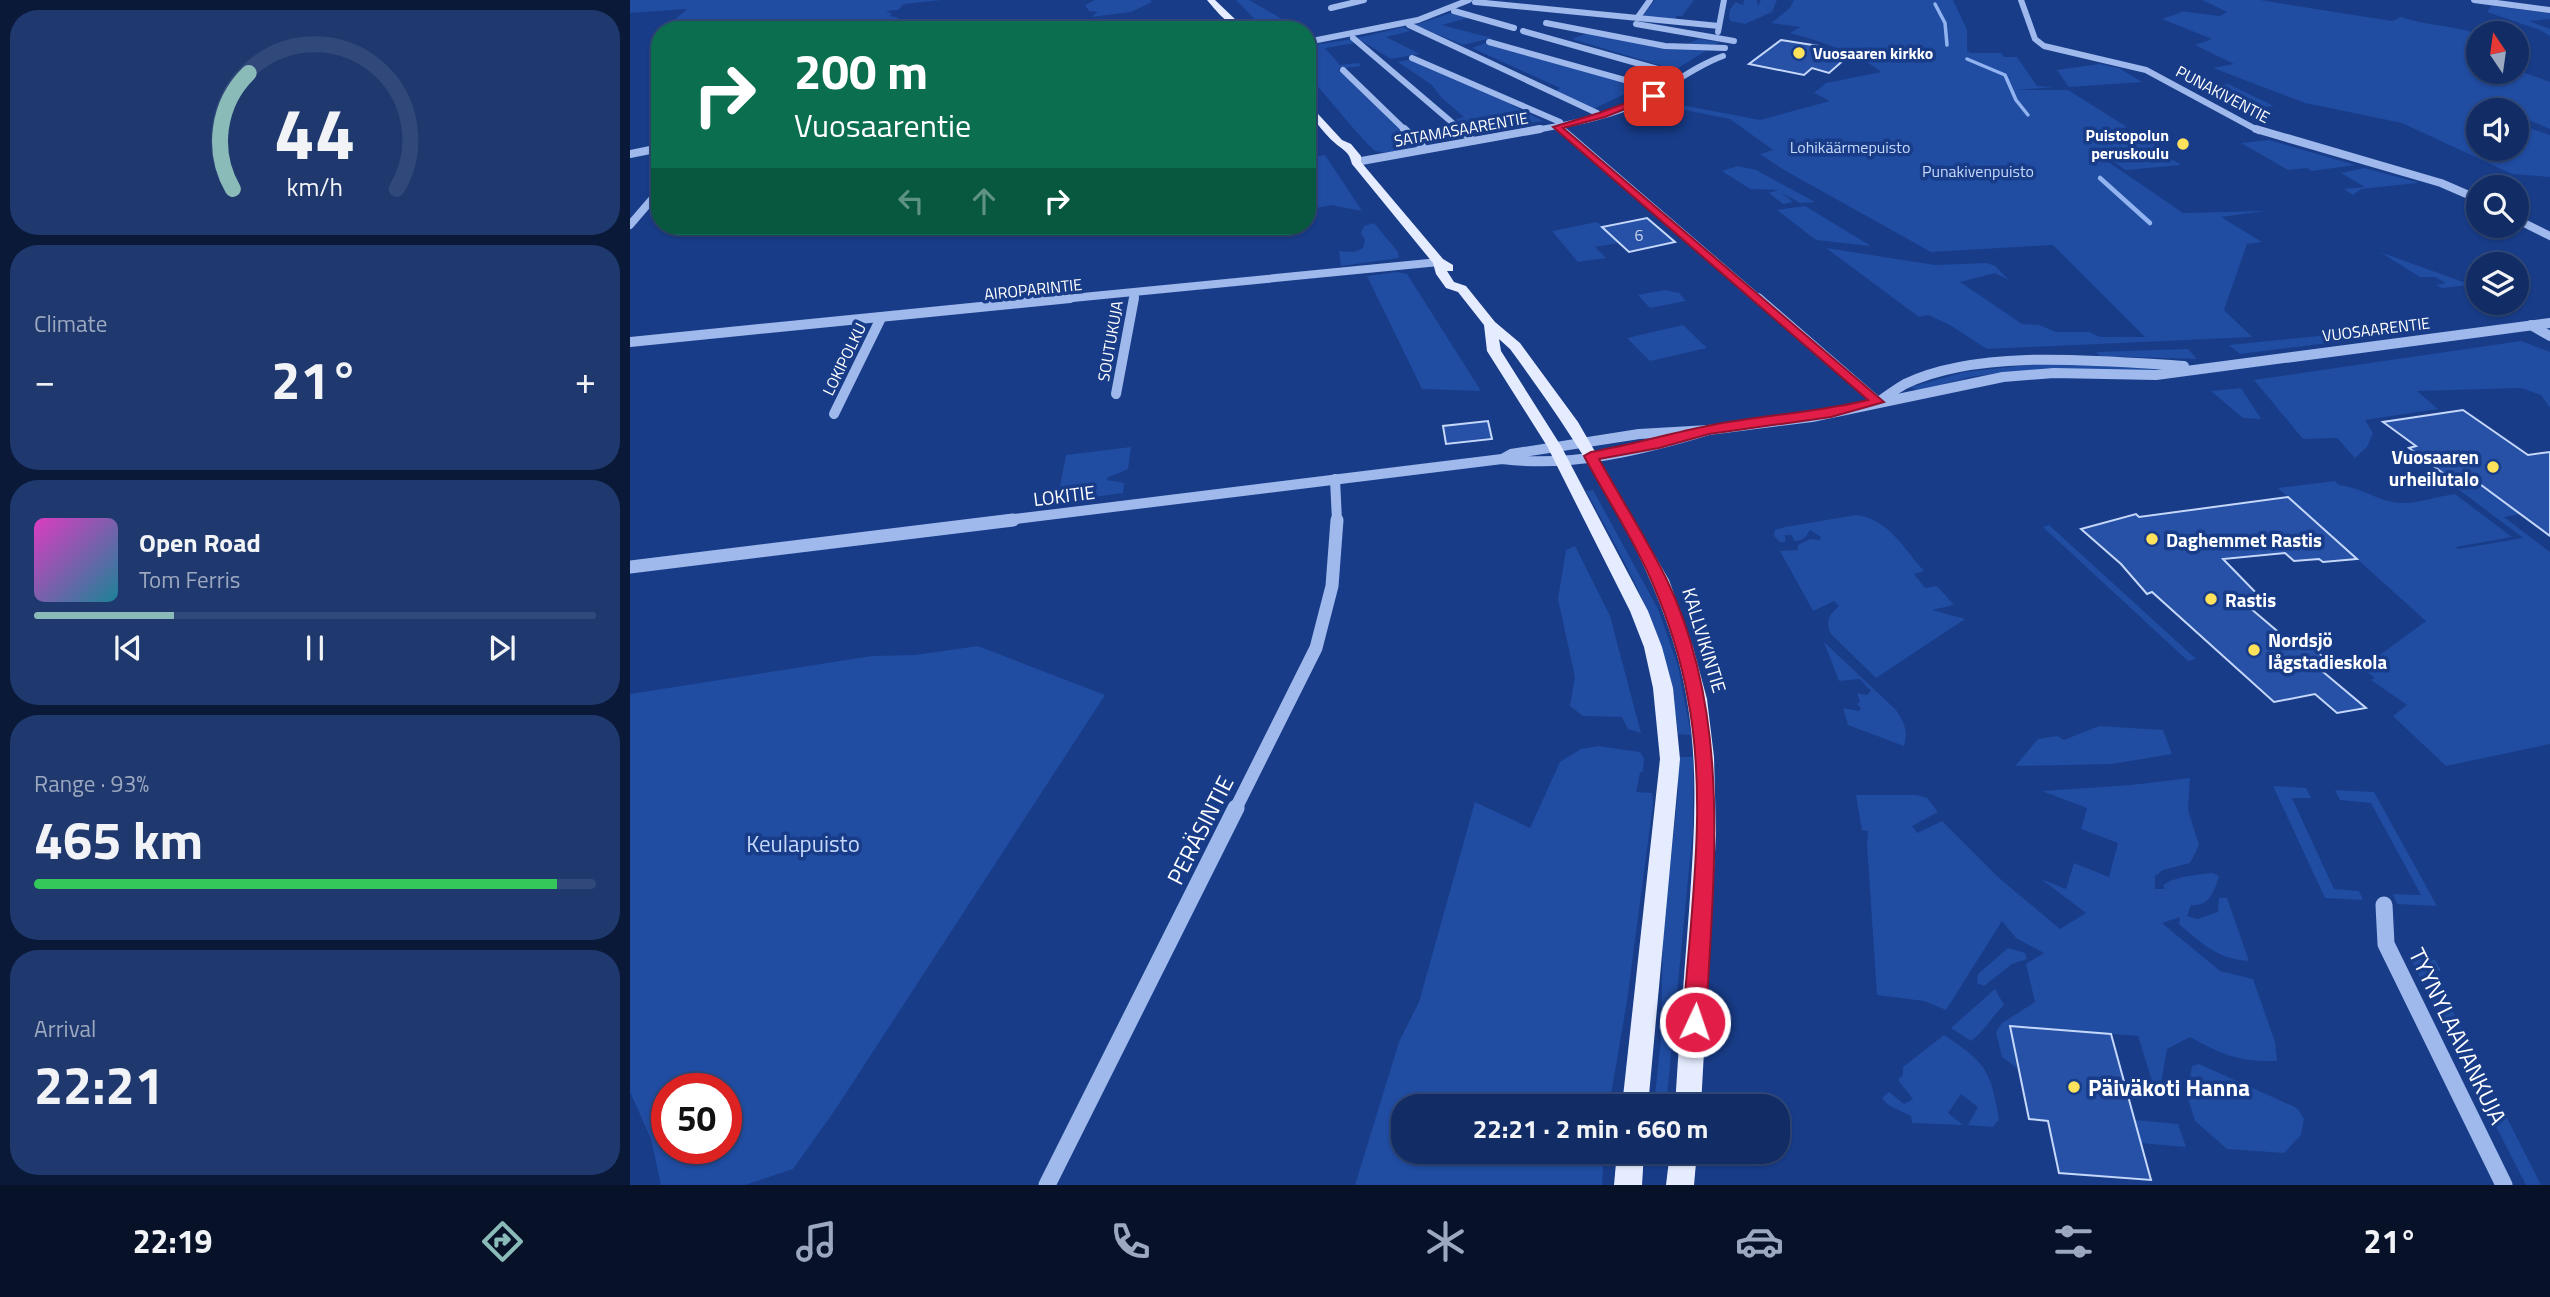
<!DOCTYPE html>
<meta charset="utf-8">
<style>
body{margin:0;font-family:"Titillium Web",sans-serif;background:#1f396f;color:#f1f3f6;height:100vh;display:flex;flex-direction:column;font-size:26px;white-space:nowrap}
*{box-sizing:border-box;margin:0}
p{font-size:23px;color:#9ca8bf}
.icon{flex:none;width:38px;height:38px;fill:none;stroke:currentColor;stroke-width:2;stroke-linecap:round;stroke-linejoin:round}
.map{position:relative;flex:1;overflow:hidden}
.sheet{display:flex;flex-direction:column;gap:10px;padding:10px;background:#0a1938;width:630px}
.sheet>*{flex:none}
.top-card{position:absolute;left:21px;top:21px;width:665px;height:214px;border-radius:28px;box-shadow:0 2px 5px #0004,0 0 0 2px #31497a;background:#0b6e4f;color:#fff;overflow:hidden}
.needle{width:46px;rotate:347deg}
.fabs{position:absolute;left:1836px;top:21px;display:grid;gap:14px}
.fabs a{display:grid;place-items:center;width:63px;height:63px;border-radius:50%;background:#122d66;box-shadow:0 2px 5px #0004,0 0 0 2px #31497a;font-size:35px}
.speed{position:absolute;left:21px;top:1073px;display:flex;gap:14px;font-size:35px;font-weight:700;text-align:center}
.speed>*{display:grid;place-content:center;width:91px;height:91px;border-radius:50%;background:#122d66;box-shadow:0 2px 5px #0004,0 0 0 2px #31497a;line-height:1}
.speed .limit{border:10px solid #d22;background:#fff;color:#111}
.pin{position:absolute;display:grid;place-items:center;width:60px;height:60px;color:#fff;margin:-30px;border-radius:14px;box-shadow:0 4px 10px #0006}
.me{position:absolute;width:77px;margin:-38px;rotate:3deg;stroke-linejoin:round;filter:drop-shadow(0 0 5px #0008)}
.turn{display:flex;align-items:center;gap:24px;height:147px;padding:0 28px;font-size:32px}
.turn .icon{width:91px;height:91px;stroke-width:2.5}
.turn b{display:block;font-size:49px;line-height:60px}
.lanes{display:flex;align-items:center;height:66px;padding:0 28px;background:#0003;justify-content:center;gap:35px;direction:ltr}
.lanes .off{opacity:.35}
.big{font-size:52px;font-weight:700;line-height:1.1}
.sheet .tile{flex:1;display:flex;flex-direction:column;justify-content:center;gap:10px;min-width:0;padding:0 24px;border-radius:28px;background:#1f396f}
.sheet .dial{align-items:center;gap:0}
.dial svg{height:182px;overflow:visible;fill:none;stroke:#31497a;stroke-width:7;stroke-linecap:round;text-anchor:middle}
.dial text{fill:#f1f3f6;stroke:none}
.song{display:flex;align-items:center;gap:21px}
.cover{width:84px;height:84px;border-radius:10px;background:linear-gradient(135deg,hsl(310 70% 55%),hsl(190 70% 35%))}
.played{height:7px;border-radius:4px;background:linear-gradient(90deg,#8bbbb9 25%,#31497a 25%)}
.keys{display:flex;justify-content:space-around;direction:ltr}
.heat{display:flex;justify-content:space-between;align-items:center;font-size:38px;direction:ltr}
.charge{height:10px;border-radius:5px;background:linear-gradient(90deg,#34c759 93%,#31497a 0)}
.trip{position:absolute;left:761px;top:1094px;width:399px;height:70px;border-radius:28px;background:#122d66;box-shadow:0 2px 5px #0004,0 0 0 2px #31497a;font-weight:700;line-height:70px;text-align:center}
.menu{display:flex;height:112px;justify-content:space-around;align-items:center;background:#071229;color:#9ca8bf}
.menu .icon{width:49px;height:49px}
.menu .on{color:#8bbbb9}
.menu b{font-size:32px;color:#f1f3f6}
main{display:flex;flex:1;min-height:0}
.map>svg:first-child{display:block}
</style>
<main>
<section class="sheet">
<div class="tile dial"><svg viewBox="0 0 100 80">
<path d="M14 69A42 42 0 1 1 86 69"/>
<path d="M14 69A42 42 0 0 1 21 18" stroke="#8bbbb9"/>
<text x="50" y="56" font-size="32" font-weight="700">44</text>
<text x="50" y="72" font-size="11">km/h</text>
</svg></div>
<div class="tile"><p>Climate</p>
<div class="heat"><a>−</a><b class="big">21°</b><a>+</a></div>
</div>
<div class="tile">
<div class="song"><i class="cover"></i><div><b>Open Road</b><p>Tom Ferris</p></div></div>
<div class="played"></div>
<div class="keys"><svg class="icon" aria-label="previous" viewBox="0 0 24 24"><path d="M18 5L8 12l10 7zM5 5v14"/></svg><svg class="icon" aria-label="pause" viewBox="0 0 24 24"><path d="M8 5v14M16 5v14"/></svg><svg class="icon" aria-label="next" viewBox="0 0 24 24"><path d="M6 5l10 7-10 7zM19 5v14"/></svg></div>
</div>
<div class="tile"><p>Range · 93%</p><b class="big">465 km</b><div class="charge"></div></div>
<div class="tile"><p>Arrival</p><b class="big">22:21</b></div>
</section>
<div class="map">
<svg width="1920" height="1185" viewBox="0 0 1920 1185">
<rect width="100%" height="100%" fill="#183c88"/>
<g fill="#204ca1" fill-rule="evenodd">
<polygon points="0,0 312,0 274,4 268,10 256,11 262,14 259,16 270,18 262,21 208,27 208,30 33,30 57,9 0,13"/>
<polygon points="465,0 520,0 522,2 501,12 461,17 468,12 459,11 455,5"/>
<polygon points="606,0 619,0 671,30 635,30"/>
<polygon points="1025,0 1064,0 1052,16 1046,16 1046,20 1013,16"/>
<path d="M1114 0H1127L1128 6 1131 0H1147L1142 12 1115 24 1100 21C1098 13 1099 9 1106 2L1113 5Z"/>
<path d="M1164 0H1323L1337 30V51L1341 53H1371L1374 57H1387L1407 86 1424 87 1386 90H1438L1497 127 1490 129 1491 132 1509 134 1532 149 1474 156 1476 158 1474 159 1553 213 1636 211 1591 217 1632 242 1617 244 1594 310 1622 337 1357 349 1320 325 1298 315 1289 317 1196 248 1305 265 1357 263 1365 266 1379 280 1365 273 1330 282 1392 324 1409 325 1426 332H1459L1470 337H1515L1423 245 1301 252 1154 170 1130 154 1143 150 1100 119 1024 104 1030 101 1130 120 1200 101 1184 93 1196 83 1251 72C1230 54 1187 40 1160 33L1170 27 1141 23 1160 8Z"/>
<path d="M1572 0H1630L1762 21 1771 17C1797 26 1822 25 1848 34V72L1887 70 1920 82V129L1887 115 1886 110H1848V149H1886L1887 124 1920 135V177L1882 174 1772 123 1675 103 1583 68 1604 64 1565 45 1582 39 1532 19 1552 12 1549 11 1590 16 1597 12Z"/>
<polygon points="1861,6 1920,13 1920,19 1899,21 1920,29 1920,36 1910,30 1857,12"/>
<polygon points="824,12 838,18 812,25 862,38 833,45 785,25"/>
<polygon points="774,27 780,31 756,37 790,54 761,59 727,38"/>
<path d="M958 33C987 39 1043 55 1068 39L1090 42 1045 70 942 39Z"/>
<path d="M722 39 725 43 695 48 710 65 729 63 731 66 708 69 789 146C777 148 757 155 746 151 738 148 688 85 677 74V46Z"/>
<polygon points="855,43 1010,87 963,109 924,92 930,88 842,48"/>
<polygon points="781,59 857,92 913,121 839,132 826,119 834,117 811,97 802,85 768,62"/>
<polygon points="1469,64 1489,68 1512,82 1439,87 1427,70"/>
<polygon points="1598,84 1644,106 1614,109 1572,87"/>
<polygon points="1639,140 1725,165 1682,171 1677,168 1658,170 1611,143"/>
<polygon points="1533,154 1551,165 1496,170 1479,159"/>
<polygon points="695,155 732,211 701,205 677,210 677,158"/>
<polygon points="1108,166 1126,170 1185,202 1170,203 1152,193 1163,202 1153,204 1139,193 1148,190 1120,189 1092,171"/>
<polygon points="1734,168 1787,182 1787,183 1731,189 1723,195 1714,189 1735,187 1711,173"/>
<polygon points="1175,206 1241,246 1186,240 1147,210"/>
<polygon points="967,222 989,243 965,247 976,258 948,262 922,231"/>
<polygon points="744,223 768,252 769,258 711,266 709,251 724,252 733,248 735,240 731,233 734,226"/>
<polygon points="1750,252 1841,285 1812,288 1806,285 1816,283 1805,277 1790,277"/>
<polygon points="767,272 777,274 851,391 792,389 737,276"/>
<polygon points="1035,290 1049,293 1056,301 1020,308 1008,295"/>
<polygon points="1053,325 1077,348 1020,361 997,338"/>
<polygon points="1758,329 1778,333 1610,354 1599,345"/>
<polygon points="1891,341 1920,352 1920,408 1911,395 1891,388 1787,391 1808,409 1735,420 1743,433 1737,447 1725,458 1707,438 1673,439 1624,380"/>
<polygon points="1558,349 1567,359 1470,356 1466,352"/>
<polygon points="1415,363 1455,363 1530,370 1375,372 1340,377 1288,391 1281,387 1335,372"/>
<polygon points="1611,388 1631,419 1613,418 1581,391"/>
<polygon points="501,447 498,469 477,478 477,480 494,483 493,493 427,502 436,455"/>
<path d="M1705 481 1709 485C1731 487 1747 501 1769 503 1786 504 1808 496 1825 494L1882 537 1826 547 1828 549 1893 538 1828 489 1852 486 1891 514 1874 517 1920 552V744L1816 766 1763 716 1777 705 1741 680 1745 678 1732 668 1796 621 1648 488Z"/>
<path d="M963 490 1028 609 1048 666 1061 735 1048 734C1038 634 1003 577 956 491Z"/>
<path d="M1226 515C1259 519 1273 548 1294 571L1284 574 1295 588 1307 586 1324 605 1302 610 1335 619 1246 678 1201 634C1195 620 1199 615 1209 606L1204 601 1183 611 1150 551 1168 550V545L1180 539 1190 540 1191 537 1180 530C1176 537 1173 541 1164 541L1162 535H1155V542H1150L1144 536 1145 530 1155 527Z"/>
<polygon points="1419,525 1566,659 1558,661 1413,527"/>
<polygon points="945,546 980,616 1011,733 998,729 992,717 953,716 940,706 945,677 928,599 936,550"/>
<path d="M1194 642 1266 710C1274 722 1279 732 1274 746L1218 725 1213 708 1229 711 1231 708 1227 704 1230 702 1227 693 1237 695 1241 691 1230 679 1209 681Z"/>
<path d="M348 646 475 695 205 1110 163 1169 115 1185H31L21 1139 0 1092V694L242 656 285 655ZM37 1088H96V1148H37Z"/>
<polygon points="1469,726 1533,730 1542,754 1482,764 1385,766 1408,739 1427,736 1434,740"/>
<polygon points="968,746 1010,752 1014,758 1013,771 1010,773 1006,792 1022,793 1023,804 997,1001 979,1106 774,1106 774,1152 974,1152 972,1185 725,1185 769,1042 789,1002 845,802 900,828 930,762 951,749"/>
<polygon points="1048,757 1063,757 1063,829 1036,1106 1024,1106 1031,1038 1033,927 1048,793"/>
<path d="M1560 778 1558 810 1569 845 1560 863 1533 870 1525 876V889H1535L1533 886C1540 877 1571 874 1583 873L1589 876C1584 892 1579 907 1561 905L1557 916 1568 919 1588 912 1589 898H1597L1619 961C1587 959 1573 944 1549 924L1550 917 1532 923 1590 971 1623 979 1645 1042 1647 1061C1609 1062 1593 1055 1560 1037L1537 1049 1528 1100 1508 1036 1380 1026 1387 1068 1372 1057 1366 1032 1372 1023 1405 1002 1396 964 1414 953 1386 938 1372 921 1316 1010 1294 1001 1247 995 1237 844 1238 831 1232 830 1226 795H1287L1297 798 1308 812 1282 826 1287 833 1312 821 1368 877 1430 929 1456 913 1411 879 1436 889 1444 863 1479 877 1488 843 1451 829 1457 808 1412 791 1501 785Z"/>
<polygon points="1643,786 1676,788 1681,798 1662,798 1704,889 1729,891 1733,900 1695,898"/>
<polygon points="1705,790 1744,792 1807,906 1767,904 1763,894 1791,895 1741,803 1710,800"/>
<polygon points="1378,948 1395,953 1397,959 1382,964 1354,986 1347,983 1348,974"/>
<polygon points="1792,959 1805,960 1811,971 1805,971 1812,984 1809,984 1911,1185 1896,1185 1783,964 1784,961"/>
<path d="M1365 989 1374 1005C1361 1017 1355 1031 1341 1041L1321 1028Z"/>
<path d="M1314 1035C1355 1062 1361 1070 1369 1119L1363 1127 1338 1125 1348 1107 1331 1094 1318 1113 1333 1125 1282 1123 1281 1116 1258 1105 1252 1098 1259 1092 1274 1104 1283 1099 1268 1080 1273 1075V1067Z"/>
<polygon points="1569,1064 1667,1108 1674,1119 1671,1135 1654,1153 1597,1149 1565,1121 1557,1095 1562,1066"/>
<polygon points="1505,1120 1548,1124 1556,1147 1510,1143"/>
</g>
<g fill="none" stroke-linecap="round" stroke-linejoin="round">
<g stroke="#91b3f0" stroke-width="3.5">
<polyline points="1305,4 1315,23 1317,45"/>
<polyline points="1337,59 1375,75 1386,100 1398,115"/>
</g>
<polyline stroke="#91b3f0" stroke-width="4.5" points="1470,178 1520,223"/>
</g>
<g fill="#2651a6" stroke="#c5d7fa" stroke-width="2">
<polygon points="1151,40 1189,46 1216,58 1199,73 1182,68 1174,75 1119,64"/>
<polygon points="1017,218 1045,242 999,252 972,227"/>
<polygon points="1833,410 1898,455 1920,452 1920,536 1843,479 1825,482 1779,448 1786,446 1753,422"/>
<polygon points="858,421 862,439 816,444 813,426"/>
<polygon points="1658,497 1727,559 1693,562 1689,559 1664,561 1655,553 1593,559 1638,605 1620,608 1665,646 1679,643 1705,669 1692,671 1736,708 1707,713 1685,694 1644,702 1522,592 1517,594 1491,564 1451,529 1506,514 1509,517"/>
<polygon points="1380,1026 1481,1034 1521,1180 1429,1173 1418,1121 1399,1119"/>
</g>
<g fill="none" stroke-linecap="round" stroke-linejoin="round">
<g stroke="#9fb9ed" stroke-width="6">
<polyline points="1391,0 1405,39 1414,46 1516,70 1629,131"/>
<polyline points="1844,0 1920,10"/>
<polyline points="845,2 1089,26"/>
<polyline points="701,8 734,0"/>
<polyline points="824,11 884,28"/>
<polyline points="1008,17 1020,0"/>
<polyline points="916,23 1035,46 1095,48"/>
<polyline points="1006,24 1104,41"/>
<polyline points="779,25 967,113"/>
<polyline points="893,31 1049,75"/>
<polyline points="1088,32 1094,0"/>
<polyline points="723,38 832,131"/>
<polyline points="677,42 788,20 839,0"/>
<polyline points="859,42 1027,89"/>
<polyline points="782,58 930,122"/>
<polyline points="713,70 776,131"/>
<polyline points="927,126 933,131"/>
<path d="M900 131C939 124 982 117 1016 99 1042 85 1065 66 1093 56"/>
</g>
<g stroke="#9fb9ed" stroke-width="8">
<polyline points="774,129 792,146"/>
<polyline points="830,129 840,138"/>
<polyline points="931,129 1130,300"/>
<polyline points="1626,129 1811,183 1848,199"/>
<polyline points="0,154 30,148"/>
<polyline points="726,162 910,129"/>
<polyline points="1886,219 1920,236"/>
<polyline points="0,225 30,190"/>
<polyline points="422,300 809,262"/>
<polyline points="504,300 505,293"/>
</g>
<g stroke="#9fb9ed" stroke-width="10">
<polyline points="1128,298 1248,402"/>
<polyline points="1901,325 1920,336"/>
<polyline points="0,342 440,298"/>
<polyline points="486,394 504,298"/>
<path d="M1248 402C1257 396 1266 389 1275 384 1349 348 1473 361 1554 366"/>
<polyline points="204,414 251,318"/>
<polyline points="872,459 881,454 1009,434 1079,430 1182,417 1373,377 1424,373 1526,375 1920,323"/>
<polyline points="705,479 707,521"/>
<path d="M369 521 872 459C941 468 1013 450 1079 430"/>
</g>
<g stroke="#9fb9ed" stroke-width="13">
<polyline points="0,567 383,520"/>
<polyline points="605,810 686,648 702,586 707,520"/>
</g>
<g stroke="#9fb9ed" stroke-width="17">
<polyline points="1754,905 1756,944 1874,1185"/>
<polyline points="417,1185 606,808"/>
</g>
<g fill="#e5ecff" fill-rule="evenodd">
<path d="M577 0H585L607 21 621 30C601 30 589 14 577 0Z"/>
<path d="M677 102 712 140 721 144 731 156V162L813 259 823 265V271H817L824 282 836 286 865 322 890 343 948 422 1039 580 1063 647 1077 699 1084 757 1086 834 1071 1106H1045C1049 1041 1054 976 1059 911 1064 841 1069 770 1057 700 1037 577 953 448 880 349L869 339 871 351 931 446 1018 611 1032 647 1043 688 1050 759 1018 1106H992L1030 759 1023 688 1014 647 1000 611 917 446 857 351 854 325 828 292 816 288 806 274 803 263 722 164C719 151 714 151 705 143 694 134 686 121 677 111Z"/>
<polygon points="987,1152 1014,1152 1012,1185 984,1185"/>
<polygon points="1040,1152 1067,1152 1064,1185 1036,1185"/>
</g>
</g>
<path fill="#e11d48" stroke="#92132f" stroke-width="2" d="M1021 94 1028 96 975 117 933 128 1254 402 1201 417 1079 434 1029 448 969 459C991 499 1017 539 1037 580 1103 719 1083 873 1076 1022L1073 1029 1065 1032 1057 1029 1053 1022C1060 916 1078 804 1058 699 1051 659 1038 619 1022 582 1004 539 976 498 954 456L961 452C1000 445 1038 434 1077 426 1131 415 1185 413 1238 400L923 127 969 113Z"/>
<g fill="#ffe25b" stroke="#183c88" stroke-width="2.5">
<circle cx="1169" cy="53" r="7"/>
<circle cx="1553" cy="144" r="7"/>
<circle cx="1863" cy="467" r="7"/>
<circle cx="1522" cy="539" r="7"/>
<circle cx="1581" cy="599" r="7"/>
<circle cx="1624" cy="650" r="7"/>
<circle cx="1444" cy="1087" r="7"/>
</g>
<g text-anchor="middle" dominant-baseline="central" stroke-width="7" stroke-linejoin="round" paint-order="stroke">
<g font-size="16" font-weight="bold" fill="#fff" stroke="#183c88" text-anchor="start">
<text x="1183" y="53">Vuosaaren kirkko</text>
<text x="1539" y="135" text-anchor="end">Puistopolun<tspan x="1539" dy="18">peruskoulu</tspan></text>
</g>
<g font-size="16" fill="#fff" stroke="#183c88">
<text transform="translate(1593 94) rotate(28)">PUNAKIVENTIE</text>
<text transform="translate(831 129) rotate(-10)">SATAMASAARENTIE</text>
<text transform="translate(403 289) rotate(-6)">AIROPARINTIE</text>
<text transform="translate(1746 329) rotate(-7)">VUOSAARENTIE</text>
<text transform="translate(480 341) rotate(-80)">SOUTUKUJA</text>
<text transform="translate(214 359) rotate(-64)">LOKIPOLKU</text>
</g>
<g font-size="16" fill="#c5d7fa" stroke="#183c88">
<text x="1220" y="147">Lohikäärmepuisto</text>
<text x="1348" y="171">Punakivenpuisto</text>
</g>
<g font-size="16" fill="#c9d4e9">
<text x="1009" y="235">6</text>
</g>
<g font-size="19" font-weight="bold" fill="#fff" stroke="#183c88" text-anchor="start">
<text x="1849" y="456" text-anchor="end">Vuosaaren<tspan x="1849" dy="22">urheilutalo</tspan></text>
<text x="1536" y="539">Daghemmet Rastis</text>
<text x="1595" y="599">Rastis</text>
<text x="1638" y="639">Nordsjö<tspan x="1638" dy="22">lågstadieskola</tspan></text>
</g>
<g font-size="19" fill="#fff" stroke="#183c88">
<text transform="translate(434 495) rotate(-7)">LOKITIE</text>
<text transform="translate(1075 640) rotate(73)">KALLVIKINTIE</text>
</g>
<g font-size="23" fill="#fff" stroke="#183c88">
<text transform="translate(570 830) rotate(-63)">PERÄSINTIE</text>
<text transform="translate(1828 1036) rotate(64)">TYYNYLAAVANKUJA</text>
</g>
<g font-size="23" fill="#c5d7fa" stroke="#183c88">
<text x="173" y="843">Keulapuisto</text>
</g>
<g font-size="23" font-weight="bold" fill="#fff" stroke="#183c88" text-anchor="start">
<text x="1458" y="1087">Päiväkoti Hanna</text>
</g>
</g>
</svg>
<div class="fabs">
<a><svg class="needle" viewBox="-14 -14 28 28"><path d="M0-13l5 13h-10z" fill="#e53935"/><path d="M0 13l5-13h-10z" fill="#9ca8bf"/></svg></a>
<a><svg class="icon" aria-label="sound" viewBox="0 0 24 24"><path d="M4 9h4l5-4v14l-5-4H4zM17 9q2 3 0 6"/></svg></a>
<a><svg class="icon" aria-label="search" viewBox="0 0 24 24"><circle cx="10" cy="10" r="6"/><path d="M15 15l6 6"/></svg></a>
<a><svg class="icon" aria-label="layers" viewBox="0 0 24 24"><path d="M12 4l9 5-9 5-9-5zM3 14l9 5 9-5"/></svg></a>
</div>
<div class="speed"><div class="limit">50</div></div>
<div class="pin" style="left:1024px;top:96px;background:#d93025"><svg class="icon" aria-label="arrive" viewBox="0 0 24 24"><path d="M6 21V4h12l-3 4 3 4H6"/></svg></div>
<svg class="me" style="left:1065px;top:1022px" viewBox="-20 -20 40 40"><circle r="17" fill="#e11d48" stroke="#fff" stroke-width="3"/><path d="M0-11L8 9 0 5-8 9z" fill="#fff"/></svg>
<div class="trip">22:21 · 2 min · 660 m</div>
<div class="top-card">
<div class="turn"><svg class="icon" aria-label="right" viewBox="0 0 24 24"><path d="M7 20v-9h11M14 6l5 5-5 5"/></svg><div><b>200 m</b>Vuosaarentie</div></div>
<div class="lanes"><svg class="icon off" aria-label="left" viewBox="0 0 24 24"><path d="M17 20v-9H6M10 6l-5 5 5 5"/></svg><svg class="icon off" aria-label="ahead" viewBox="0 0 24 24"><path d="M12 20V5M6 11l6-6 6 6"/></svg><svg class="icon" aria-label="right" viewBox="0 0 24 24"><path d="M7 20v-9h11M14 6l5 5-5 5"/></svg></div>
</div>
</div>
</main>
<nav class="menu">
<b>22:19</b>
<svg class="icon on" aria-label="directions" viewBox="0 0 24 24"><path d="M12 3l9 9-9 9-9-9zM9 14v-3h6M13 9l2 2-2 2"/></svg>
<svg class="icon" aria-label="music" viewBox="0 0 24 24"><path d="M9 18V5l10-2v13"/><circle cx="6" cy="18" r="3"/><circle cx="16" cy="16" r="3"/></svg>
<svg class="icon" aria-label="phone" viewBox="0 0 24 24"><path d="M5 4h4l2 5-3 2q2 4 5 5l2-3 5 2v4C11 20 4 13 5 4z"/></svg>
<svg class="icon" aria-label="climate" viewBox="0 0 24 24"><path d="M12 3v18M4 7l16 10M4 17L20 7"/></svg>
<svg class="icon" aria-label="car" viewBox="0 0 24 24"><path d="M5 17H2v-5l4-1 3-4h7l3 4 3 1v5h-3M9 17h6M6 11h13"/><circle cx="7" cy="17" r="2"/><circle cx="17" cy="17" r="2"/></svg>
<svg class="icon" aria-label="filters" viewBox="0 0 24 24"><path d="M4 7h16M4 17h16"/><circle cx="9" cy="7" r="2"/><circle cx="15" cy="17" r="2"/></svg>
<b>21°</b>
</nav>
